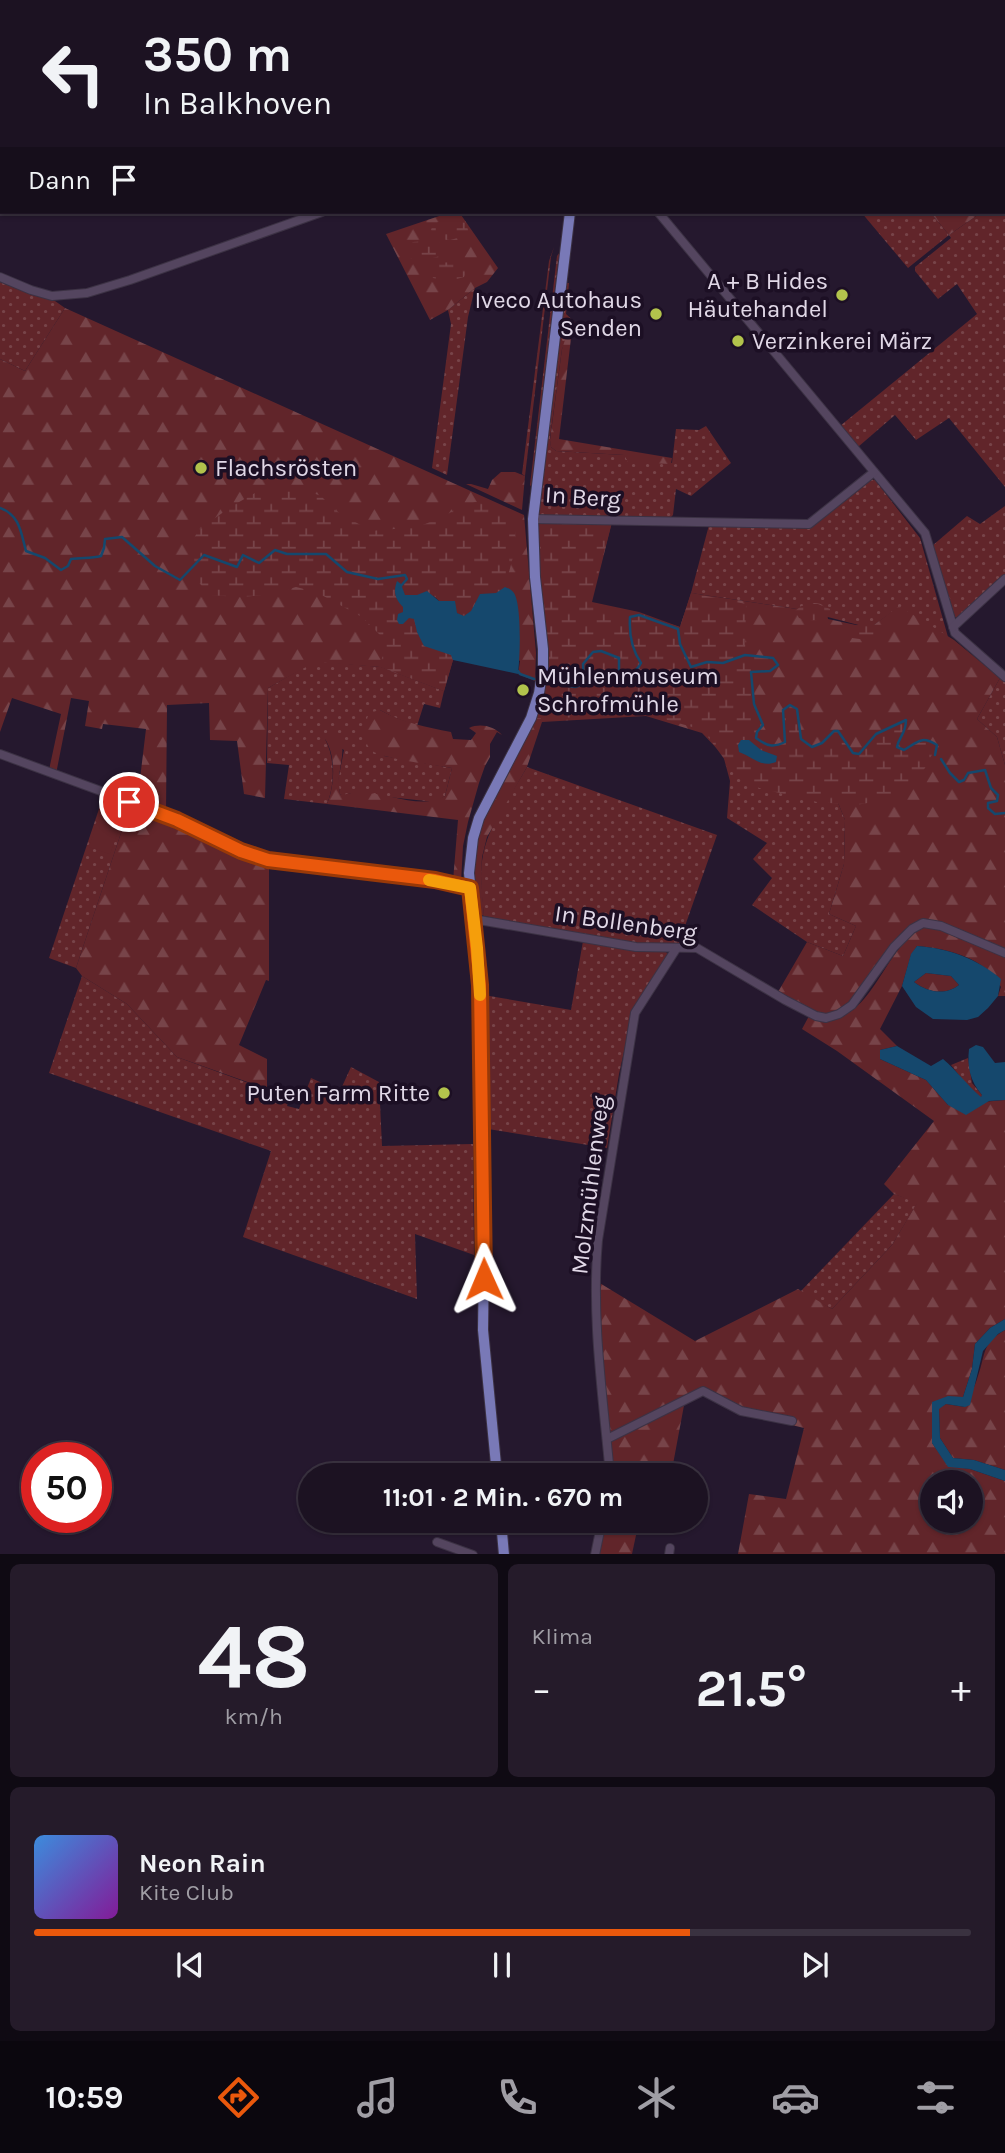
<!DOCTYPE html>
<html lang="de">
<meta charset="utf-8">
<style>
body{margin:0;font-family:Karla,sans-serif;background:#251b2a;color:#f1f3f6;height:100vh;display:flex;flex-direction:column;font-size:26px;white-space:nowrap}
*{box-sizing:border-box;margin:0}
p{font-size:23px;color:#a09ea5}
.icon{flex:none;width:38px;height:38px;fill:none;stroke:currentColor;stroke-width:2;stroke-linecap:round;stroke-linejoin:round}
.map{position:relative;height:1554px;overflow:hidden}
.drawer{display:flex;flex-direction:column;gap:10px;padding:10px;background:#0f0a13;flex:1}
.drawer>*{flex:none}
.banner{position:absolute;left:0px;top:0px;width:1006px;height:214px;box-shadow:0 2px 5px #0004,0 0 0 2px #3a3240;background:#1c1222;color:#f1f3f6;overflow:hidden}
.fabs{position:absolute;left:920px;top:1470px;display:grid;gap:14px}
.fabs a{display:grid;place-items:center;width:63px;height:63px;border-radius:50%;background:#1c1222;box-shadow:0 2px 5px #0004,0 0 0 2px #3a3240;font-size:35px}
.speed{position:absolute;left:21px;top:1442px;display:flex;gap:14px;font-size:35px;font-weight:700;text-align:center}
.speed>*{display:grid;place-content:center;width:91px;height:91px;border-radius:50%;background:#1c1222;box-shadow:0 2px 5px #0004,0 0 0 2px #3a3240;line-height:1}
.speed .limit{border:10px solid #d22;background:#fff;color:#111}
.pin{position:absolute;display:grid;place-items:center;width:60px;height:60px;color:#fff;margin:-30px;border:4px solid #fff;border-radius:50%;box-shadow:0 2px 7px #0007}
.me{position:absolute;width:77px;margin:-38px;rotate:359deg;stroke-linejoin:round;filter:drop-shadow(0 0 5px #0008)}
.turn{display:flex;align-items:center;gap:24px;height:147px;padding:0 28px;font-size:32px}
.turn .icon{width:91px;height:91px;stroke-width:2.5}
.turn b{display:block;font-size:49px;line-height:60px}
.then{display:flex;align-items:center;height:66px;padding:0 28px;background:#0003;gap:14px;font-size:26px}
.big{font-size:52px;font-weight:700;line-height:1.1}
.drawer .widget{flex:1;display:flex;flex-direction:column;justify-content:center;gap:10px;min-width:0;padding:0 24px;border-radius:10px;background:#251b2a}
.drawer .dial{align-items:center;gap:0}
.dial b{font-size:91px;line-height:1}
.song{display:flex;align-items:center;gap:21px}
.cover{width:84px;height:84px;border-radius:10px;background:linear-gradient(135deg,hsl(210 70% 55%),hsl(290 70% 35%))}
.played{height:7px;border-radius:4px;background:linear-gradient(90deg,#ea580c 70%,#3a3240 70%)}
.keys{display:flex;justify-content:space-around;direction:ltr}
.heat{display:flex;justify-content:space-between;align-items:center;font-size:38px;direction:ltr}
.drawer .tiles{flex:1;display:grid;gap:10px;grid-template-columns:1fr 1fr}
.widget:last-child{grid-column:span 2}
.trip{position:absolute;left:298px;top:1463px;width:410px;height:70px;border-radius:35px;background:#1c1222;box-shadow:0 2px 5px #0004,0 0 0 2px #3a3240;font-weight:700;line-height:70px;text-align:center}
.tabs{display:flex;height:112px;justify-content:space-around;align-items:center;background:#0b070e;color:#a09ea5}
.tabs .icon{width:49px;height:49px}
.tabs .on{color:#ea580c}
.tabs b{font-size:32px;color:#f1f3f6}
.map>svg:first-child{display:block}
</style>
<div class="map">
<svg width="1005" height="1555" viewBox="0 0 1005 1555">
<defs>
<pattern id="grass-dots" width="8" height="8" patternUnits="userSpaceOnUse" patternTransform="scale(1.75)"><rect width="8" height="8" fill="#61252a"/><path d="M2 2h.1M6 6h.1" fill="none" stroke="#774449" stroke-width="1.8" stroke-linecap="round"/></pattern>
<pattern id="forest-firs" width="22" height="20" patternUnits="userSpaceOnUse" patternTransform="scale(1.75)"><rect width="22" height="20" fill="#61252a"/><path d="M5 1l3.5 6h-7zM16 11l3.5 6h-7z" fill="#774449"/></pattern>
<pattern id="wetland-marsh" width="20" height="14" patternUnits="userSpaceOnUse" patternTransform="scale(1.75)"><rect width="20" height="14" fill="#61252a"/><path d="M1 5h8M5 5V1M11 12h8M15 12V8" fill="none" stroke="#774449"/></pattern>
</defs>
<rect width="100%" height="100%" fill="#25182e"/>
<g fill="url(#grass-dots)">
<polygon points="1005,195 1005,487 949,418 916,440 895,415 858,447 840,426 977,314 957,284 938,299 915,271 915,267 951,238 949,235 908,268 861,212 930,212 949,235 982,212 1004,212"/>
<polygon points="554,247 551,257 525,476 522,474 549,261"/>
<polygon points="562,249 532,488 530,485 557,256"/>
<polygon points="0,279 55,301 65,308 25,371 0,359"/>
<polygon points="565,283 569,283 566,314 579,326 571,331 562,349 550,438 551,447 556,451 624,455 672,463 676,429 699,430 706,426 731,463 691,496 676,489 673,515 668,520 541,517 537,515"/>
<polygon points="475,288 468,317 447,475 432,468 451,324 448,310"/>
<polygon points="869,479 875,480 920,538 948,637 899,607 870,628 797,609 691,593 709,525 809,527"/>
<polygon points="1005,506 1005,576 958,618 955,617 932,546 967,516 980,524"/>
<path d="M315 661 381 667 444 691 440 708 424 704 417 726 393 717 380 710 384 756 452 768 445 796 435 802 351 793 343 796 340 794 338 781 344 750 325 739C335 757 335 785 327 804L284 799 289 765 267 763 268 688Z"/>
<polygon points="1000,678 1005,682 1005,765 997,737 977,719"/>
<polygon points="723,755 820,758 845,820 844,864 829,914 856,926 843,956 807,942 752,905 772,878 753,859 767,843 727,818 730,781"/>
<path d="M527 767 717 835 678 946 637 945 484 916C482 896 479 875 483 855 489 824 512 794 527 767Z"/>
<polygon points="103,797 130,806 76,968 49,958"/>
<polygon points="583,941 635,950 666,952 669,956 633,1011 619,1074 607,1148 488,1129 484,995 571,1010"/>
<polygon points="82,976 127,1004 177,1057 290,1098 287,1106 299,1109 311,1078 340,1091 351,1067 379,1082 382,1146 473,1144 474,1255 415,1234 417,1299 243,1237 271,1151 49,1073"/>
<polygon points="968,1058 972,1083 982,1095 981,1098 965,1083 951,1065"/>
<polygon points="894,1194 918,1202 892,1245 832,1309 800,1292"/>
</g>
<g fill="url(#forest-firs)" fill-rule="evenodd">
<polygon points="451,212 459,212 498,268 487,282 475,288 448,310 430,320 386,234"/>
<polygon points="930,212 982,212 949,235"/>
<polygon points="65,308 524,515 536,653 535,681 518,674 520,661 433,595 453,660 444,691 380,667 315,662 268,688 265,798 244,794 237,741 210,740 209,703 167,705 166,813 137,804 146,729 103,724 102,729 85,726 89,701 71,698 56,774 49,770 61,714 12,698 0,732 0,359 25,371"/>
<polygon points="572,330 559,439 672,458 671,464 628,462 624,455 556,451 551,447 550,440 562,349 566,337"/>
<polygon points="501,472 515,472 525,476 522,510 466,484 471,484 488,489 492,480"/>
<path d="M539 521 612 522 592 602 639 612 680 627 691 593 797 609C806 602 816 601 826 606L828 619 870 628 899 606 954 640 1000 678 977 719 997 737 1005 765V949C987 942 942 918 924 920 885 925 857 1023 821 1015 808 1011 790 998 778 992L807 942 843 956 856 926 829 914 844 864 845 820 820 758 772 770 723 755 702 733 646 716 542 722 527 767 487 837 482 857 481 877 484 916 478 913C472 887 470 853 479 827 488 802 504 780 517 756 528 737 535 717 542 696L536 529Z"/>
<path d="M380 710C403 723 426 727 451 732L453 739 471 740 476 733 469 728C480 723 494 726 502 735L497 732 490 744V757L485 766 479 783 468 822 463 846 461 882 453 881 458 820 327 804C335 785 336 756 325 739L328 731C348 738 342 754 340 770 338 778 339 785 340 794L342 795C378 784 415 813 445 796L452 768C436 765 381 759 371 750 362 741 365 723 369 713Z"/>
<polygon points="130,806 174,822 237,853 269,863 269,981 266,980 239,1045 267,1059 267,1089 177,1057 127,1004 82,976 76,968"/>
<path d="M924 927H936L1005 956V996H998L1001 987C988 959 947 948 917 946L911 955 902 986 880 1029 897 1046 880 1050V1059L926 1080 948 1105 1005 1100V1319L990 1328 975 1344 972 1369 963 1397 932 1402V1443L948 1466 970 1469 1005 1481V1554H738L749 1494 786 1499 804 1428 743 1413 703 1392 685 1400 671 1475H611L598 1319V1282L695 1341 798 1289 832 1309 892 1245 917 1203 894 1194 884 1184 934 1121 837 1051 802 1029 809 1016C817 1017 829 1020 837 1018 875 1008 889 942 924 927ZM933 1482H971V1521H933Z"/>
<path d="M926 973 951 976 959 985C945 996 927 992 914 982Z"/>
<path d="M1005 1330V1470L974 1460 953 1458 940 1438 939 1408 946 1404 965 1407C969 1397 975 1387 978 1376 986 1354 981 1344 1005 1330Z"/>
<polygon points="604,1521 639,1521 632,1554 598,1555"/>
</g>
<g fill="url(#wetland-marsh)">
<polygon points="455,221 466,223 468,230 466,236 450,240 434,238 431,229 438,222"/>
<polygon points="430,241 440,243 442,250 440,256 425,260 408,258 405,249 413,242"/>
<polygon points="454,262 464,264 467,271 464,277 449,281 433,278 430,269 437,263"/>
<polygon points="285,489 305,490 321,496 336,511 371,531 417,527 444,517 458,507 476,502 491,506 510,520 515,531 516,546 505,587 496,594 476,599 471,611 464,616 439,601 433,595 405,595 397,601 403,607 399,624 404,624 409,618 414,618 417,632 424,646 451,655 453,660 444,691 381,667 384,639 362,617 316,592 296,587 268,595 239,597 209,595 197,580 192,567 191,550 197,531 232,506 255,493"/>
<path d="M612 522 591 602 595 610 624 620 628 611 680 627 691 593 746 604 745 655 773 658 778 665 770 671 751 672 754 704 763 725 757 731 756 738C767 746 773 748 785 741L783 710 790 705 797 709 801 739 812 747 822 743 834 731H838L853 753 859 754 876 734 906 720C906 734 898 736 897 747L904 749C918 741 921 735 937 745L925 768 907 789 884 800 856 805 817 802 759 788 733 771 703 730 646 714 536 719 548 688V649L538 533 543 524Z"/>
<path d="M809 604H818L830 609V615C819 622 811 621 799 618L795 611 800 607Z"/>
<path d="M863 624H872L884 628 883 635C873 641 864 640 852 638L848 631 853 626Z"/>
</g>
<polygon fill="#61252a" points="102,809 123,817 110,854 89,847"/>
<g fill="#15486d" fill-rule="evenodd">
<path d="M397 581 401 584 405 595H417L427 591 439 601H455L457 613 464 616 471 611 480 594 496 593 505 587C510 589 511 589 514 593 522 606 520 658 518 674L453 660 451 655 424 646 417 632 414 619 409 618 403 624H399L397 620 398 614 403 612V607C395 599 393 592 397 581Z"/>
<path d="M741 740H749L761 750 777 756 776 762C761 768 753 757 739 752L738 745Z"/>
<path d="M917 946C948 948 978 959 1001 979L998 996 988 1008 978 1017 967 1020 933 1019 916 1007 902 986 911 954ZM926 973 951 976 959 985C945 996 927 992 914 982Z"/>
<path d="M976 1045 983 1047 995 1063 1005 1062V1100L989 1101 966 1115 948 1105 926 1080 880 1059V1050L897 1046 931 1066 943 1059C957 1071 967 1085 981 1097L982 1095C970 1081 967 1067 969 1049Z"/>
<polygon points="1005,1319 1005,1330 998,1334 983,1351 970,1405 965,1407 946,1404 939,1409 940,1438 953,1458 974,1460 1005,1470 1005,1481 970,1469 948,1467 932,1443 932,1402 948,1396 963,1397 972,1369 975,1344 990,1328"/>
</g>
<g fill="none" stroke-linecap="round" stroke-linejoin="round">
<g stroke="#15486d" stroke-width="2.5">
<polyline points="991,0 992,2"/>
<polyline points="1004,34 1005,34"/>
<path d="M0 508C20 515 21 533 26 551L45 558 61 570 68 566 71 559C82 557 90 559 101 556L104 548 105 539 122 537 155 566 180 580 204 555 237 567 243 555 259 563 275 550 287 554H326L347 572 378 579 405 575 407 579 400 587"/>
<polyline points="518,671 520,674 534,679"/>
<path d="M546 682 575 687 584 684 583 664 593 652 601 651 619 658V673C628 674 636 673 641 663 632 650 629 633 630 617L639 615 678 629 680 644 691 667 707 662 723 663 745 655 773 658 778 665 770 671 751 672 754 704 763 725 757 732 756 738C767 746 773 748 785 742L783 710 790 705 797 709 801 739 812 747 822 743 834 731H838L853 753 859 754 876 734 906 720C906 734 899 736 897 747L904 750C918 742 921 735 937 745L935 755"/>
<polyline points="941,759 950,773 959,782 964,780 968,773 985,770 991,788 998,795 997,801 988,803 988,808 995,814 1005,813"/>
</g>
<defs>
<g id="minor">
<polyline points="946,0 947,2"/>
<polyline points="924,2 926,0"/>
<polyline points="658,212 925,533 955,633 1005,677"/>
<polyline points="0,277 31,290 52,296 87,293 130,280 322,212"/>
<polyline points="533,519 809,524 874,472"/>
<polyline points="953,627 1005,579"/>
<polyline points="0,754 177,819 241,851 268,860 435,880 470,888"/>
<polyline points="473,919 636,947 697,948 785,1000 816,1016 826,1018 839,1014 852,1005 894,947 912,929 923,923 941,926 1005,953"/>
<polyline points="607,1439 703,1391 741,1411 792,1421"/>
<path d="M610 1475C603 1397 591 1318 598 1240L635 1013 676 949"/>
<polyline points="437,1542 473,1555"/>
<polyline points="595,1555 602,1521"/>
<polyline points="669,1555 670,1548"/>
</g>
<g id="major">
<polyline points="603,2 603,0"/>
<polyline points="497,1475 483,1330 484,1262 480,985 469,873 473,838 479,818 531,718 539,693 543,668 543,649 535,577 533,519 570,212"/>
<polyline points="501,1521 504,1555"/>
</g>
</defs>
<use href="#minor" stroke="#3c3244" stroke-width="10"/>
<use href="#major" stroke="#3c3244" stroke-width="12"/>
<use href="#minor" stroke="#54455f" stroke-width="8"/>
<use href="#major" stroke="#7979b7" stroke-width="10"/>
</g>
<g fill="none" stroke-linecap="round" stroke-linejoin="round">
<defs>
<polyline id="route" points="129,802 177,820 241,851 268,860 435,880 470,888 480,985 484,1279"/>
</defs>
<use href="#route" stroke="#983908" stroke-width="18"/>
<use href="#route" stroke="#ea580c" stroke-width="12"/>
<polyline stroke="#f59e0b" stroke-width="12" points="429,880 470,888 477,948 480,995"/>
</g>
<g fill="#b2c34c" stroke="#1c0f24" stroke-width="2.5">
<circle cx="842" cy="295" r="7"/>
<circle cx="656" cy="314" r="7"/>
<circle cx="738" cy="341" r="7"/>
<circle cx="201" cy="468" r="7"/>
<circle cx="523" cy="690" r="7"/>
<circle cx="444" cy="1093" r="7"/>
</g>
<g text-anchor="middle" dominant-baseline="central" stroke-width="7" stroke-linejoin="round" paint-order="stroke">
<g font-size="24" fill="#e1d8e7" stroke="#1c0f24" text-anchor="end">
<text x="828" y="281">A + B Hides<tspan x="828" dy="28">Häutehandel</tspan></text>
<text x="642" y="300">Iveco Autohaus<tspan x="642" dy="28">Senden</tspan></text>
<text x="752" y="341" text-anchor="start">Verzinkerei März</text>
<text x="215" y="468" text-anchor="start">Flachsrösten</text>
<text x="537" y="676" text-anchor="start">Mühlenmuseum<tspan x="537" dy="28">Schrofmühle</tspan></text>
<text x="430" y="1093">Puten Farm Ritte</text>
</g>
<g font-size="24" fill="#e1d8e7" stroke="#1c0f24">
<text transform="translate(583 497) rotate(4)">In Berg</text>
<text transform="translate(626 923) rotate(8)">In Bollenberg</text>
<text transform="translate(590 1185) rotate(-83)">Molzmühlenweg</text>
</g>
</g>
</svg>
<div class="fabs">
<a><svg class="icon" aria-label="sound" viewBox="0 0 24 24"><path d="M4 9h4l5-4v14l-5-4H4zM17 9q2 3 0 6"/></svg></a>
</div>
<div class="speed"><div class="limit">50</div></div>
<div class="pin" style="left:129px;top:802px;background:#d93025"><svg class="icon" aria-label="arrive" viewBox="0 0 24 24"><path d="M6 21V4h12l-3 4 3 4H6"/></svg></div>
<svg class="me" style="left:484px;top:1279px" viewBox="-20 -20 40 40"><path d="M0-17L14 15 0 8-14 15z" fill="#ea580c" stroke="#fff" stroke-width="4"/></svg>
<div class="trip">11:01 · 2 Min. · 670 m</div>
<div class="banner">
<div class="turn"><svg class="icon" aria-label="left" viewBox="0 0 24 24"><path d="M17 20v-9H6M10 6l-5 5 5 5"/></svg><div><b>350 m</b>In Balkhoven</div></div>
<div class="then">Dann<svg class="icon" aria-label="arrive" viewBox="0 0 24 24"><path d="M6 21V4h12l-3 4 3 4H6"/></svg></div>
</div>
</div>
<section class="drawer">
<div class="tiles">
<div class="widget dial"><b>48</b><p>km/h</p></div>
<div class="widget"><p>Klima</p>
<div class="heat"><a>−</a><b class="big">21.5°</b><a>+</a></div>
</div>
<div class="widget">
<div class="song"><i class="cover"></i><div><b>Neon Rain</b><p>Kite Club</p></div></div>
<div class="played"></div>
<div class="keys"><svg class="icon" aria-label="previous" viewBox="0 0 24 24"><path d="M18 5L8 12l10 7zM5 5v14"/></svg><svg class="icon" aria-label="pause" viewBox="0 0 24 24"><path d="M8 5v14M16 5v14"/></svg><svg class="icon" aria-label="next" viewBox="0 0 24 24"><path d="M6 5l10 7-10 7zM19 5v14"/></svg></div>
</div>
</div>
</section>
<nav class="tabs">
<b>10:59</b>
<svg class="icon on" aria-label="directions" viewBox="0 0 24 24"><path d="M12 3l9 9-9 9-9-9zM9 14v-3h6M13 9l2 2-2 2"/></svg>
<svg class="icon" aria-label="music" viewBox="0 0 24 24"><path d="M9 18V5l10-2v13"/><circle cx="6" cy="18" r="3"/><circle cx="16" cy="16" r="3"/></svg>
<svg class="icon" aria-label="phone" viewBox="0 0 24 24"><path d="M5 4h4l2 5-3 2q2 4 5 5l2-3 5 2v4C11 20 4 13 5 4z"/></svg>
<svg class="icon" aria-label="climate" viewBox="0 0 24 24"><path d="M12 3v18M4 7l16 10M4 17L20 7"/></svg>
<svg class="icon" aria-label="car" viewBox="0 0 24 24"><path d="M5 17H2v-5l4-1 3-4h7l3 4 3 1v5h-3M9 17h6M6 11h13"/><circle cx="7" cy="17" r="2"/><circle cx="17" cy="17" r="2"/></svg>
<svg class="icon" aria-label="filters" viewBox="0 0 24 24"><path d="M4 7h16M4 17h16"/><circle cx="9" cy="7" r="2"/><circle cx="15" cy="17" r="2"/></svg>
</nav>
